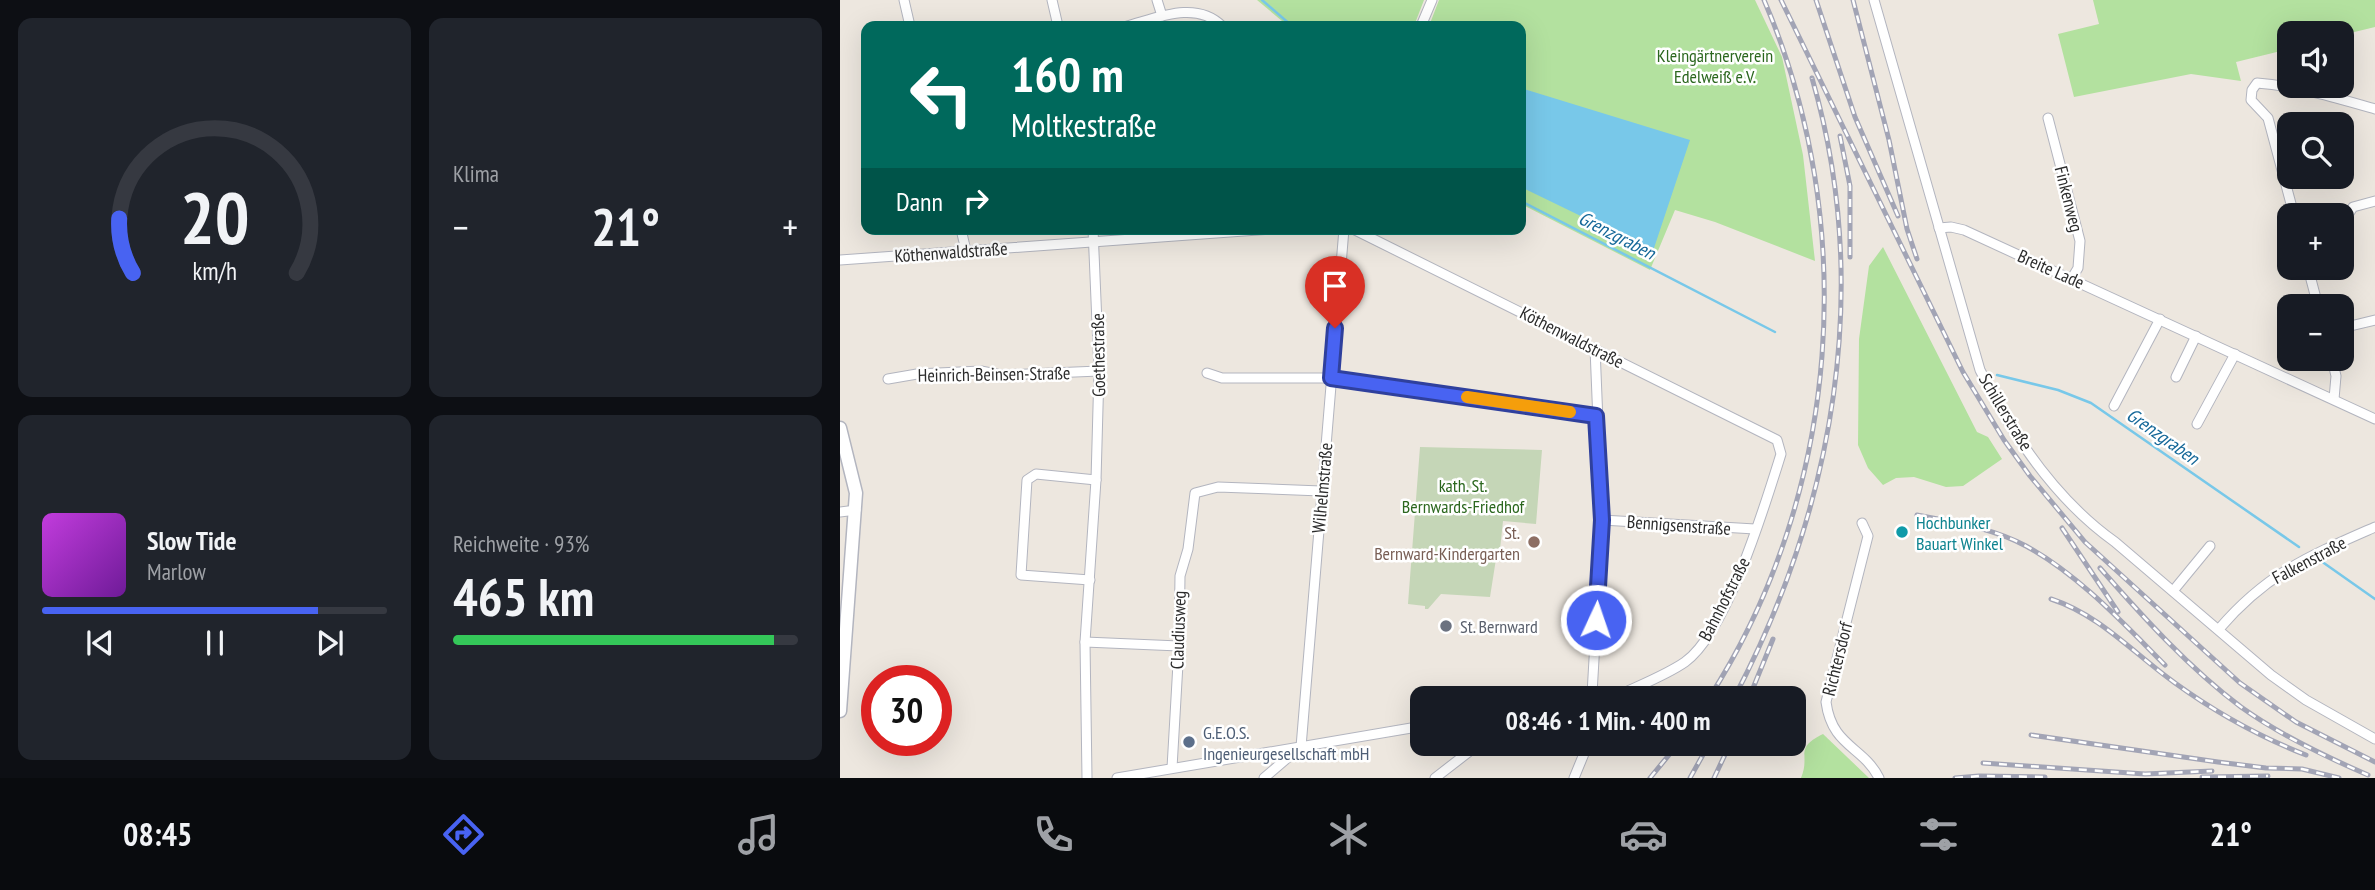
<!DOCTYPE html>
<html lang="de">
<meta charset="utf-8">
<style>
body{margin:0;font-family:"PT Sans Narrow",sans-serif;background:#20242c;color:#f1f3f6;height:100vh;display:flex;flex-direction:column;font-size:26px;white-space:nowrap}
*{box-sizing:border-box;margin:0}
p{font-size:23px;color:#9ea1a6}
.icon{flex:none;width:38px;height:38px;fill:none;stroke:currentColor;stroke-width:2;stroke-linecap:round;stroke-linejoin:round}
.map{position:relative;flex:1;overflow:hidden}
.panel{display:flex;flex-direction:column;gap:18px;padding:18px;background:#0d0f14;width:840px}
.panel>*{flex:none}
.banner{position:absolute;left:21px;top:21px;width:665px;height:214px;border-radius:14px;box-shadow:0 7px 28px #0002;background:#00695c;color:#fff;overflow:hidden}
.buttons{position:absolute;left:1437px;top:21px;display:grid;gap:14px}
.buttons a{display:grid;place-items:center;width:77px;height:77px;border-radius:14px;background:#171b24;box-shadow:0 7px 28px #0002;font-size:35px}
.speed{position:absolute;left:21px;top:665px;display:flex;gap:14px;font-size:35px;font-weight:700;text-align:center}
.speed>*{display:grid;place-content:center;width:91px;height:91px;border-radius:50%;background:#171b24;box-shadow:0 7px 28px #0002;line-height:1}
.speed .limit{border:10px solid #d22;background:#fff;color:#111}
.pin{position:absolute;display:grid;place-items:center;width:60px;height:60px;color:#fff;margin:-72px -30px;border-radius:50% 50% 50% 0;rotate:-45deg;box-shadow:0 0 7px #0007}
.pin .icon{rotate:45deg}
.me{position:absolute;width:77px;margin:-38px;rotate:3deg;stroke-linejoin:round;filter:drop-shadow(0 0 5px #0008)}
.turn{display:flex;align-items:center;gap:24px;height:147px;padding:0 35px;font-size:32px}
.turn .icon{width:91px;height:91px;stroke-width:2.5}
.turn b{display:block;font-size:49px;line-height:60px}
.then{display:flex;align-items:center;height:66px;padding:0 35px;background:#0003;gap:14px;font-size:26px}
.big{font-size:52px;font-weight:700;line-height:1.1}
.panel .tile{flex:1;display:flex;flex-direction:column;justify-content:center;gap:10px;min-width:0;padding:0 24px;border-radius:14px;background:#20242c}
.panel .dial{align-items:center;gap:0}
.dial svg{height:182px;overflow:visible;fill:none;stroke:#363941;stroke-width:7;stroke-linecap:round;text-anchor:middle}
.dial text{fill:#f1f3f6;stroke:none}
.song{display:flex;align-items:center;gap:21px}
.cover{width:84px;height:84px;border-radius:10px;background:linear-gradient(135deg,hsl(290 70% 55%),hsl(280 70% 35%))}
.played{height:7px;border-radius:4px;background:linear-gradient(90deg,#4863f2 80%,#363941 80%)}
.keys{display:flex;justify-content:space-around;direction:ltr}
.heat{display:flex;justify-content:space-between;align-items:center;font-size:38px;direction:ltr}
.charge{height:10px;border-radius:5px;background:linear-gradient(90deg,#34c759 93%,#363941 0)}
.panel .tiles{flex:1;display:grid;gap:18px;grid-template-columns:repeat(2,1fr)}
.trip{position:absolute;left:570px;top:686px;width:396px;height:70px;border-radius:14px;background:#171b24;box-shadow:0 7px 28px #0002;font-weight:700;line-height:70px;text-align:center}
.dock{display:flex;height:112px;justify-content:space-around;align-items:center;background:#090b0e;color:#9ea1a6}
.dock .icon{width:49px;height:49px}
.dock .current{color:#4863f2}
.dock b{font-size:32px;color:#f1f3f6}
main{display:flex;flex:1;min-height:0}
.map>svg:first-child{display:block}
</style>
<main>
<section class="panel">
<div class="tiles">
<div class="tile dial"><svg viewBox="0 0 100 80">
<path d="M14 69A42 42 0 1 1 86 69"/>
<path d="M14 69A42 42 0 0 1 8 45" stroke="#4863f2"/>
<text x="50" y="56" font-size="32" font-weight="700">20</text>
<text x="50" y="72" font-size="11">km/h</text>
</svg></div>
<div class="tile"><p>Klima</p>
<div class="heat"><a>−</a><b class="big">21°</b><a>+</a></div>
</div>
<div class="tile">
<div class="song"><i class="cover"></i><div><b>Slow Tide</b><p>Marlow</p></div></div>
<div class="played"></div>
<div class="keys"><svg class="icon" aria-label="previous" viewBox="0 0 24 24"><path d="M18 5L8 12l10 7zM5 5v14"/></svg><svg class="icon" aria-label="pause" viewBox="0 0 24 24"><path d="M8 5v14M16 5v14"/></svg><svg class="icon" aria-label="next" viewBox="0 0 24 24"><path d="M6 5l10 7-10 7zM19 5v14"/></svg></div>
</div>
<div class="tile"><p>Reichweite · 93%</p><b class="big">465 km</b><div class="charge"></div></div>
</div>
</section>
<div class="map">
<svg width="1535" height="778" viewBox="0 0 1535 778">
<rect width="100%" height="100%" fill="#ede7df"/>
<g fill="#b3e19f">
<polygon points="417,0 584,0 574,26 448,26"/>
<polygon points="599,0 915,0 942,57 963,155 975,261 875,222 835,210 810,270 681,204 681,26 589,26"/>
<polygon points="1253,0 1535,0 1535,27 1502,35 1502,33 1449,33 1449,49 1396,62 1401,81 1351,74 1234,97 1218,34 1259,24"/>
<polygon points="1043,247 1137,432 1148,437 1162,459 1123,486 1106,487 1074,477 1056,478 1043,485 1028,468 1018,445 1019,339 1029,266"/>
<path d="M983 734 1029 778H961C971 754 953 749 983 734Z"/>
</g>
<polygon fill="#c5d6b7" points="580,447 702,450 696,524 663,521 659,559 656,559 650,597 601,594 588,609 585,609 585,606 568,604"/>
<polygon fill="#78c8e9" points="681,88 850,140 813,251 681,187"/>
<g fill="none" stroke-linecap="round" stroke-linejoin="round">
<g stroke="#78c8e9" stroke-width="2.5">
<polyline points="422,0 452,26"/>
<polyline points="681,201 935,332"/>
<polyline points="1157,375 1218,390 1251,403 1459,547"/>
<polyline points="1481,561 1535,599"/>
</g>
<defs>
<g id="street">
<polyline points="64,0 70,26"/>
<polyline points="212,0 218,26"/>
<polyline points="317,0 322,16"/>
<path d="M1034 0 1140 370C1172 435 1216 500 1275 542L1431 675 1466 700 1535 739"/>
<path d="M287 26C317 18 356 0 382 26"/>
<polyline points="581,26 592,0"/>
<polyline points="1208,118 1240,241 1238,268 1232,278"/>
<path d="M1454 215 1428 118 1411 100 1412 90 1417 83C1457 86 1497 98 1535 109"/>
<polyline points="1502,224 1513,207 1535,201"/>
<polyline points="1099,228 1111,227 1124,230 1535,419"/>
<polyline points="121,229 126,251"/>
<path d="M513 229 937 440 941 454C925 505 887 632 845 662 825 676 795 687 773 698"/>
<polyline points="0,260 432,229"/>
<polyline points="1468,268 1478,306"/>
<polyline points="1502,328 1535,320"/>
<polyline points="1492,359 1496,376 1494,399"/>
<polyline points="367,373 382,378 491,378 756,416"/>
<polyline points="1336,377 1356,336"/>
<polyline points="48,379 77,374 141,371 161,375 259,371"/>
<polyline points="1274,406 1320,319"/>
<polyline points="1357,424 1395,354"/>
<polyline points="0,512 16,510"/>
<polyline points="762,520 915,529"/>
<path d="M1022 523 1028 536 986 702C992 747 1023 746 1039 778"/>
<polyline points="250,580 181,575 187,480 196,474 256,480"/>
<polyline points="1333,591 1370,546"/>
<path d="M1379 629C1427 573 1469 556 1535 527"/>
<polyline points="245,642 339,646"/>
<polyline points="752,694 762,520 755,348"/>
<polyline points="734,698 752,694 759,698"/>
<polyline points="461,747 504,229"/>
<polyline points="332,768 339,646 340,576 348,549 355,493 378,487 481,491"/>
<polyline points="247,778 245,642 256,480 259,371 253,229"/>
<polyline points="277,778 583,726"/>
<polyline points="424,778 459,748"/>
<polyline points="595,778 639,744"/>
<polyline points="734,778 748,744"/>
</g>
<polyline id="secondary" points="0,428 16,493 0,711"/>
</defs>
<use href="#street" stroke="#b3b5bf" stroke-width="11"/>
<use href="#secondary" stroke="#b3b5bf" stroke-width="15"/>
<use href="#street" stroke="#fff" stroke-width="9"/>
<use href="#secondary" stroke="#fff" stroke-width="12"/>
<defs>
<g id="rail">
<polyline points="941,0 1123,372 1164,440 1190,476 1245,542 1400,683 1456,722 1535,762"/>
<polyline points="976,0 1015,117 1058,216"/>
<polyline points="1013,0 1049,140 1067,229 1077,259"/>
<polyline points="1000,136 1010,186 1010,257"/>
<path d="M1077 515C1113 522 1153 528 1186 546 1239 575 1283 623 1325 665"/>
<polyline points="1222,528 1278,612"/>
<path d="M1260 568C1303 617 1349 668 1401 707 1440 735 1484 756 1528 775"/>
<path d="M1211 599C1260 615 1293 653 1335 683 1375 712 1420 737 1466 755"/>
<path d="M869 698C1001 493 1020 223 924 0"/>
<path d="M894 698C994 508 1033 288 972 78"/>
<polyline points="909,698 933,639"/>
<polyline points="1191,735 1378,762 1426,768 1462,769 1499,778"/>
<polyline points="1143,763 1305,774 1372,771"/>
<polyline points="1362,777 1428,776"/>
<polyline points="810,778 838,744"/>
<polyline points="850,778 869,744"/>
<polyline points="874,778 890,744"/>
<polyline points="1115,778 1139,776 1205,777"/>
</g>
</defs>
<use href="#rail" stroke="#a2a4b5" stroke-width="5"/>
<use href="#rail" stroke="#fff" stroke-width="2.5" stroke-dasharray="8" stroke-linecap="butt"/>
</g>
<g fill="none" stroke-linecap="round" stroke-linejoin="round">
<defs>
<polyline id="route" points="495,328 491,378 756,416 762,520 756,620"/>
</defs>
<use href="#route" stroke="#2f409d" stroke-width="18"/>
<use href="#route" stroke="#4863f2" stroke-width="12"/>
<polyline stroke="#f59e0b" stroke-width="12" points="627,397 730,412"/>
</g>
<circle fill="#0f9aa8" stroke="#fff" stroke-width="2.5" cx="1062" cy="532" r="7"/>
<circle fill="#8d6e63" stroke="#fff" stroke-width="2.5" cx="694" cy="542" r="7"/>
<circle fill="#6b7280" stroke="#fff" stroke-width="2.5" cx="606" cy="626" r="7"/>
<circle fill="#5c6f8a" stroke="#fff" stroke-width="2.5" cx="349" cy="742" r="7"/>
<g text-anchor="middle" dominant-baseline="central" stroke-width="5" stroke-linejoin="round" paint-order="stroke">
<g font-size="18" fill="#2b671e" stroke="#fff">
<text x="875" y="55">Kleingärtnerverein<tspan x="875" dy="21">Edelweiß e.V.</tspan></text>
<text x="623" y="485">kath. St.<tspan x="623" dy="21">Bernwards-Friedhof</tspan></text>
</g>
<g font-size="18" fill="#2c2c2c" stroke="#fff">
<text transform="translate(1229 199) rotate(76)">Finkenweg</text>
<text transform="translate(111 252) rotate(-4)">Köthenwaldstraße</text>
<text transform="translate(1211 269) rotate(24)">Breite Lade</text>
<text transform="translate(732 337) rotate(27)">Köthenwaldstraße</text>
<text transform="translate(258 355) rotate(-91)">Goethestraße</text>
<text transform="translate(154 374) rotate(-1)">Heinrich-Beinsen-Straße</text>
<text transform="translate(1166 412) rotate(59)">Schillerstraße</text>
<text transform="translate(482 488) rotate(-85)">Wilhelmstraße</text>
<text transform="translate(839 525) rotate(4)">Bennigsenstraße</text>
<text transform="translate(1469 560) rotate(-28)">Falkenstraße</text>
<text transform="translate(884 599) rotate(-63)">Bahnhofstraße</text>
<text transform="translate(338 630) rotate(-88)">Claudiusweg</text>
<text transform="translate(997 659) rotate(-76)">Richtersdorf</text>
</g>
<g font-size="18" fill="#0d838f" stroke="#fff" text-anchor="start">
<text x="1076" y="522">Hochbunker<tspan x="1076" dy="21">Bauart Winkel</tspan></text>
</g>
<g font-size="18" fill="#785e54" stroke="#fff" text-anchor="end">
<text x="680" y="532">St.<tspan x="680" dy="21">Bernward-Kindergarten</tspan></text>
</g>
<g font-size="18" fill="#5b616d" stroke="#fff" text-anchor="start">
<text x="620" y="626">St. Bernward</text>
</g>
<g font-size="18" fill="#4e5e75" stroke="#fff" text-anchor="start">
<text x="363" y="732">G.E.O.S.<tspan x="363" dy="21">Ingenieurgesellschaft mbH</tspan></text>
</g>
<g font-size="19" font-style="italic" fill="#146798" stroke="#fff">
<text transform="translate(777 235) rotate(27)">Grenzgraben</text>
<text transform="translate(1323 436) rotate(35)">Grenzgraben</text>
</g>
</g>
</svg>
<div class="buttons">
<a><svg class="icon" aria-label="sound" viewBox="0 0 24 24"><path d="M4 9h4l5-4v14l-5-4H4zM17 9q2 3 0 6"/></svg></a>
<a><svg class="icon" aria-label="search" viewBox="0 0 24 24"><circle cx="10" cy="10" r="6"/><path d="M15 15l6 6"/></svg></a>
<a>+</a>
<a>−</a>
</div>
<div class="speed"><div class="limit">30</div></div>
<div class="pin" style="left:495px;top:328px;background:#d93025"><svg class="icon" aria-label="arrive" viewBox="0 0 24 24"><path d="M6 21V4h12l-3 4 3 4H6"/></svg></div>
<svg class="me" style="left:756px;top:620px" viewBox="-20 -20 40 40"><circle r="17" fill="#4863f2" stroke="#fff" stroke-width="3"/><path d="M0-11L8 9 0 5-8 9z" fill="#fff"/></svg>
<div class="trip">08:46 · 1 Min. · 400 m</div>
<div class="banner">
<div class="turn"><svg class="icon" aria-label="left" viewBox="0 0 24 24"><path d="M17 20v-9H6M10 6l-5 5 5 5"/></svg><div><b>160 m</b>Moltkestraße</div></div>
<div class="then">Dann<svg class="icon" aria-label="right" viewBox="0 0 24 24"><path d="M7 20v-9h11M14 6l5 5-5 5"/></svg></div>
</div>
</div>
</main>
<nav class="dock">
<b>08:45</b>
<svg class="icon current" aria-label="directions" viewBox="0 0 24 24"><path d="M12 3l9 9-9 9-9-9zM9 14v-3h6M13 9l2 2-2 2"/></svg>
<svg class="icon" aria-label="music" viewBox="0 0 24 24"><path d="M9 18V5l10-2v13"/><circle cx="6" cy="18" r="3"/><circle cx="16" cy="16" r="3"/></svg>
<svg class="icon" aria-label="phone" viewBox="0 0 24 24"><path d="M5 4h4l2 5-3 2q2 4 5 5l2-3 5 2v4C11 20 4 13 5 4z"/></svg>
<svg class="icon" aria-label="climate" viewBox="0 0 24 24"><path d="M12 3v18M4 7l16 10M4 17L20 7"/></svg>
<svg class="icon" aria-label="car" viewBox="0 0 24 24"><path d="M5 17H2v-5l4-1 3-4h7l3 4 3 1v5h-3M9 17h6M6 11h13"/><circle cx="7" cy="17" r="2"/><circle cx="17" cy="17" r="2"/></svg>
<svg class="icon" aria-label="filters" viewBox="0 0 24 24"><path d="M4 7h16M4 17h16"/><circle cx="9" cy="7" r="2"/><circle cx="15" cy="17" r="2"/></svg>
<b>21°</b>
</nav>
